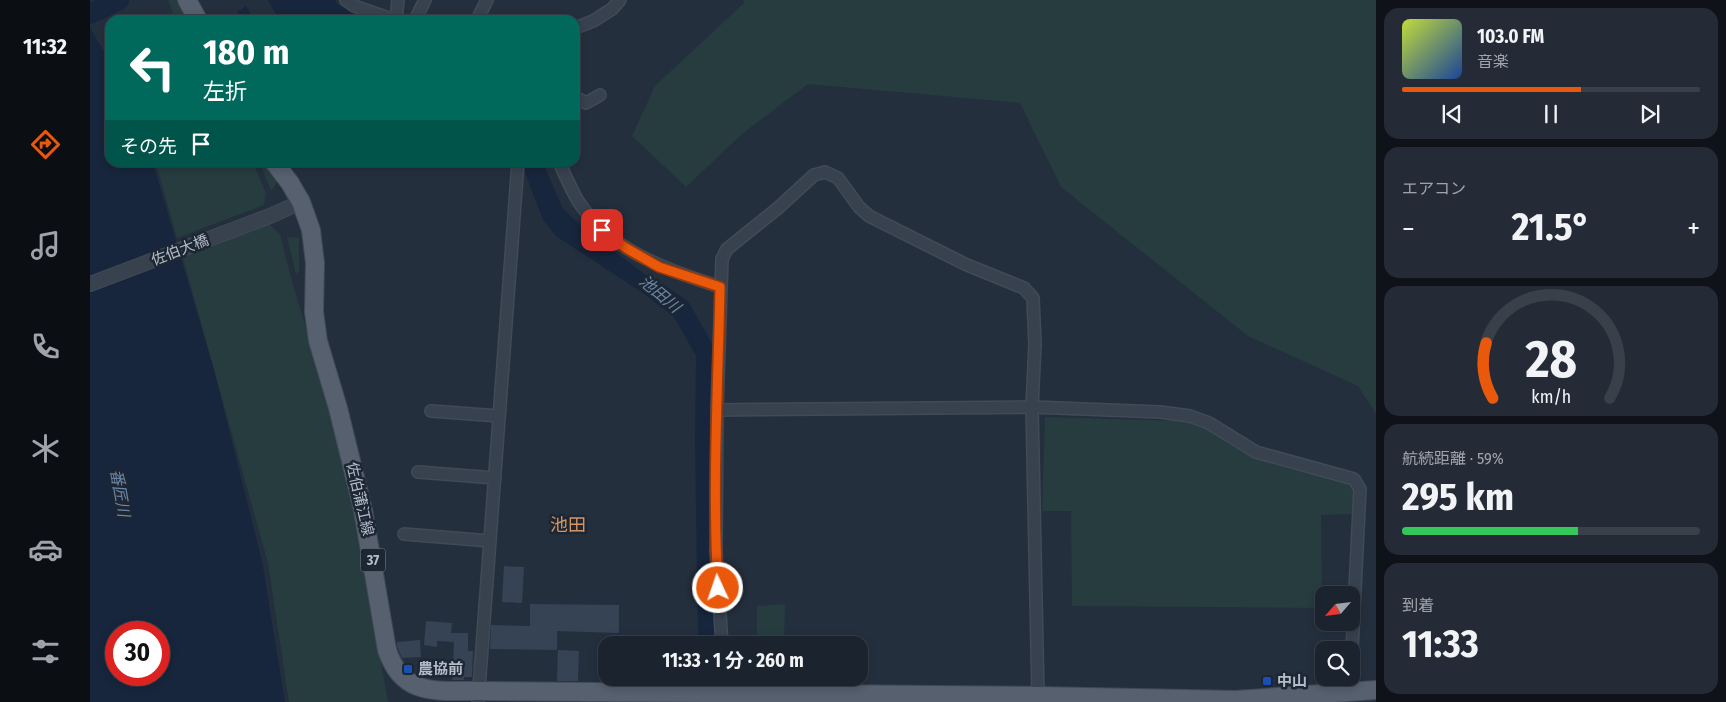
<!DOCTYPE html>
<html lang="ja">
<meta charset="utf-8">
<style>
body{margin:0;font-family:"Fira Sans Condensed","Noto Sans JP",sans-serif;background:#242b36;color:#f1f3f6;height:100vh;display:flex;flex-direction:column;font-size:19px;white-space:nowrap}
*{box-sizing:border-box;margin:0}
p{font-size:16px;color:#a0a4aa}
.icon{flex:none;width:28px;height:28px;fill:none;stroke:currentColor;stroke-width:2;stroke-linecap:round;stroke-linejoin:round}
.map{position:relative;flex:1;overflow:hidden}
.sheet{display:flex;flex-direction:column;gap:8px;padding:8px;background:#0f1319;width:350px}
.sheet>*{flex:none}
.guide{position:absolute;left:15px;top:15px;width:475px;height:152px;border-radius:15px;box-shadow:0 2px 8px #0003,0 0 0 1px #39404a;background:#00695c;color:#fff;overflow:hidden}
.needle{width:32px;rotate:242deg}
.buttons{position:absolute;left:1225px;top:586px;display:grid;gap:10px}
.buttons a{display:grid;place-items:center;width:45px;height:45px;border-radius:10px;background:#1b232e;box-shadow:0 2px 8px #0003,0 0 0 1px #39404a;font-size:25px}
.speed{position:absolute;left:15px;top:621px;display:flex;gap:10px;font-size:25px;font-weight:700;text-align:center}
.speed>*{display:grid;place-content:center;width:65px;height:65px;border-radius:50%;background:#1b232e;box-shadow:0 2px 8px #0003,0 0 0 1px #39404a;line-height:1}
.speed .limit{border:8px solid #d22;background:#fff;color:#111}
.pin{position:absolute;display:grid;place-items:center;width:42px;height:42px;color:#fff;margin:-21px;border-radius:10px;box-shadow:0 2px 8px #0006}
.me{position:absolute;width:55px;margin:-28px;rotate:357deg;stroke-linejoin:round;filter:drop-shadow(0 0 4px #0008)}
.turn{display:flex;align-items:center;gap:18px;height:105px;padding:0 15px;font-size:22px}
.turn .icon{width:65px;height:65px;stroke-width:2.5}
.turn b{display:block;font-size:35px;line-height:42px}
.then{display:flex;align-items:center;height:48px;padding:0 15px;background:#0003;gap:10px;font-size:19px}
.big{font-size:38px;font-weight:700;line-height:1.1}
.sheet .tile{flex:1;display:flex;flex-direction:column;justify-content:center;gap:8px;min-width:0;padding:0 18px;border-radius:15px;background:#242b36}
.sheet .dial{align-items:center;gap:0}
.dial svg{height:130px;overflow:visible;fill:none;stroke:#39404a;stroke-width:7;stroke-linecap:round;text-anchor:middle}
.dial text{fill:#f1f3f6;stroke:none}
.song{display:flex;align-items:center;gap:15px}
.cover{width:60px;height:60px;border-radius:8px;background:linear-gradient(135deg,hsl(70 70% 55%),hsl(220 70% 35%))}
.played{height:5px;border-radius:2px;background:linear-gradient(90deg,#ea580c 60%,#39404a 60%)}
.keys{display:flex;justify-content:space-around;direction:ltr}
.heat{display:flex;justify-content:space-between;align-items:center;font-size:28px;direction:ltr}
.charge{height:8px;border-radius:4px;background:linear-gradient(90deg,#34c759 59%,#39404a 0)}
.trip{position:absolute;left:508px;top:636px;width:270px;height:50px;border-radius:15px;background:#1b232e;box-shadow:0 2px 8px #0003,0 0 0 1px #39404a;font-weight:700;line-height:50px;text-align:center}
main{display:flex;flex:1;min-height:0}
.tabs{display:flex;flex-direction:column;width:90px;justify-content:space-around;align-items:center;background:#0b0e12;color:#a0a4aa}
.tabs .icon{width:35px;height:35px}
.tabs .active{color:#ea580c}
.tabs b{font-size:22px;color:#f1f3f6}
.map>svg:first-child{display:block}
</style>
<main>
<nav class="tabs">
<b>11:32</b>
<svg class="icon active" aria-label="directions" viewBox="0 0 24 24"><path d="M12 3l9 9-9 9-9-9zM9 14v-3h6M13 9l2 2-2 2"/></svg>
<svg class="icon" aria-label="music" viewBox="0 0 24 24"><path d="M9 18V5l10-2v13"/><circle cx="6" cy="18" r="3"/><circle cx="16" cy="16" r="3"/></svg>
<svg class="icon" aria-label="phone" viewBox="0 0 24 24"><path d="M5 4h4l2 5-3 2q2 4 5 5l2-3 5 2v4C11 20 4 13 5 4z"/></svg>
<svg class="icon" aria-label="climate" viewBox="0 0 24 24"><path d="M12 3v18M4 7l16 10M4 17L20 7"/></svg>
<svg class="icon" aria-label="car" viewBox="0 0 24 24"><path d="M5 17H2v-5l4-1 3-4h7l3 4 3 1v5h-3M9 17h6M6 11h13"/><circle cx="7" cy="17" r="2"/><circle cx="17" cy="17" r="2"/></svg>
<svg class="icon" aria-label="filters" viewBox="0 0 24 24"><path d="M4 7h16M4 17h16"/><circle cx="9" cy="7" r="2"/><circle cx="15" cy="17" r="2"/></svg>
</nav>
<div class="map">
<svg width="1286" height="702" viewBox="0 0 1286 702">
<rect width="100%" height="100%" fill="#242f3e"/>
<g fill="#263c3f">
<polygon points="78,0 88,0 98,20 71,20 83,13"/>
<polygon points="653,0 1286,0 1286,414 1268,386 1158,336 971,187 930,103 718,84 652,134 596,187 542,136 565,86 654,3"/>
<polygon points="66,163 163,163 176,193 174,205 87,238"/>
<polygon points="170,163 174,163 184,173 188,181 181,191"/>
<polygon points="179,224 190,234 201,278 236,395 266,522 298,702 199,702 178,563 93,258"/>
<polygon points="197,237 209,238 209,271 206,274"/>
<polygon points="955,417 1096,421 1114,426 1261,482 1266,489 1265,514 1231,515 1232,608 982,606 981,511 952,511"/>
<polygon points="695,604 694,645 667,645 667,606"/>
<polygon points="667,678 694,678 694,686 667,685"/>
</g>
<g fill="#17263c" fill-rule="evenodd">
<polygon points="178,0 245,0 248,5 276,20 189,20"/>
<polygon points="156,6 164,20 151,20 147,12"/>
<path d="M0 28 20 62V162L63 163 124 370 172 561 195 702H0ZM26 632H69V675H26Z"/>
<polygon points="440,163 453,163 472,207 493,228 603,310 580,311 466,236 453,220 434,170"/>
</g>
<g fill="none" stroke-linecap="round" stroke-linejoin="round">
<g stroke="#17263c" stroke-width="20">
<polyline points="0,14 29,0"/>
<polyline points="570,294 591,309 616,353 615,441 618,645"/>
<polyline points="617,702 617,678"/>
</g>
</g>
<g fill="#364354">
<polygon points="414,566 434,567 432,603 412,602"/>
<polygon points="440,604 529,605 529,633 467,631 467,650 400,649 401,625 440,626"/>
<polygon points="336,621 362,623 361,633 378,633 378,651 383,651 382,677 374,677 374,680 362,680 364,642 347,641 347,647 334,645"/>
<polygon points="330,640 331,657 312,658 307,647 307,642"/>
<polygon points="468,650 489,651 488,681 467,681"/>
</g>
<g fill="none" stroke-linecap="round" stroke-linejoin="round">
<defs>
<g id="minor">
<polyline points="256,0 264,6 305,20"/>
<polyline points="306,20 308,0"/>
<polyline points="325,20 335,0"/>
<polyline points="387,20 397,0"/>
<polyline points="485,28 503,21 522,9 530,0"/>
<polyline points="485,97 496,103 510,95"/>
<path d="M469 162C475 175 481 189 488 201 521 252 576 269 630 287"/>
<polyline points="627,410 942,407 1070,412 1100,416 1119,423 1166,452 1264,479 1270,489 1261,670"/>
<polyline points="341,411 409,416"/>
<polyline points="328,472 405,478"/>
<polyline points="314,534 400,541"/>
<polyline points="632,645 626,551 627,410 632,259 637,249 688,208 724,175 735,172 748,178 769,207 779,216 877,265 934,288 943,298 945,344 942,407 948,696"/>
<polyline points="634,678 634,702"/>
<polyline points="388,702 428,162"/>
</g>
<polyline id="tertiary" points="0,284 180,216 211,202"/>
<g id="primary">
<polyline points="97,0 108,20"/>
<path d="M184 162 200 183 211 202 221 230 225 263 224 312 228 341 248 408 273 510 297 650C313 698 348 690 389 691L948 696 1146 700 1286 690"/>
</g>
</defs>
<use href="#minor" stroke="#414a57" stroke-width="14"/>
<use href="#tertiary" stroke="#414a57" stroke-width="16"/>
<use href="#primary" stroke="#414a57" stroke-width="20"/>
<use href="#minor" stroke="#38414e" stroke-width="11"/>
<use href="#tertiary" stroke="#38414e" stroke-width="14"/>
<use href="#primary" stroke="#56606e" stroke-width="18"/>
</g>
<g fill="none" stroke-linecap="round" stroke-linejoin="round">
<defs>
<path id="route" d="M512 230 536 248 569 267 630 287C628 388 622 488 628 588"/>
</defs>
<use href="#route" stroke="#983908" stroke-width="12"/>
<use href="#route" stroke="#ea580c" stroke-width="9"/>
</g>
<g fill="#1a4fb4" stroke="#1d2633" stroke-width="2">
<rect x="313" y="664" width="10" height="10" rx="2.5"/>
<rect x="1172" y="676" width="10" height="10" rx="2.5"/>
</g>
<g text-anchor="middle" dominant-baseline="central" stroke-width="5" stroke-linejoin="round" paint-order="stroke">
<rect fill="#1d2633" stroke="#878f9c" stroke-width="1" x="270.5" y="548.5" width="25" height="23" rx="4"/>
<g font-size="14" font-weight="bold" fill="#b4bcc9">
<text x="283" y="560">37</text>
</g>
<g font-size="15" fill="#b4bcc9" stroke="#1d2633">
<text transform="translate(90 250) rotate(-21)">佐伯大橋</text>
<text transform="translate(270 499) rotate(77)">佐伯蒲江線</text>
</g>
<g font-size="15" font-weight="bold" fill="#b4bcc9" stroke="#1d2633" text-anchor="start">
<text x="328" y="669">農協前</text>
<text x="1187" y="681">中山</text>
</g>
<g font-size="16" font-style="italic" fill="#6d86a8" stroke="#1d2633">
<text transform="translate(570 294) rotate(40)">池田川</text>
<text transform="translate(30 493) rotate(80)">番匠川</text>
</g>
<g font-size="18" fill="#d59563" stroke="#1d2633">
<text x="478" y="525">池田</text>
</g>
</g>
</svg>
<div class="buttons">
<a><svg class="needle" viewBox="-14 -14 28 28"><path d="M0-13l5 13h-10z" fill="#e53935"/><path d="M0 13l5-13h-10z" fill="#a0a4aa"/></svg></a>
<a><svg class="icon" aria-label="search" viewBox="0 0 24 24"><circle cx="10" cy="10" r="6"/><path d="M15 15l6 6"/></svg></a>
</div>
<div class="speed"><div class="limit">30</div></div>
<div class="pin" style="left:512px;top:230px;background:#d93025"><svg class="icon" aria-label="arrive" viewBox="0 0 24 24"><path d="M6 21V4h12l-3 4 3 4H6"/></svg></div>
<svg class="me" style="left:628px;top:588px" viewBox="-20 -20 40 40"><circle r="17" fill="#ea580c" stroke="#fff" stroke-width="3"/><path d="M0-11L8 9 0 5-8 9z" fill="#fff"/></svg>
<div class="trip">11:33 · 1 分 · 260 m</div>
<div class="guide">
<div class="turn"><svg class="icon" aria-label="left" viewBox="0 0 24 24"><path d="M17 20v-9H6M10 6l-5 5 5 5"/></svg><div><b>180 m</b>左折</div></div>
<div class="then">その先<svg class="icon" aria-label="arrive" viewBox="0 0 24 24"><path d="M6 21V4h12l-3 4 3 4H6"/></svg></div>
</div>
</div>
<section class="sheet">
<div class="tile">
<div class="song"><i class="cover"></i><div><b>103.0 FM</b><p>音楽</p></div></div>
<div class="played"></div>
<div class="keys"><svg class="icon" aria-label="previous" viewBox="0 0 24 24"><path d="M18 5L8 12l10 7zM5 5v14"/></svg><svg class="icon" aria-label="pause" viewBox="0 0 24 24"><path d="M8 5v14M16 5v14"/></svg><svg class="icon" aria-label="next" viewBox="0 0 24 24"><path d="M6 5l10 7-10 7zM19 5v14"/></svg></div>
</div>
<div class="tile"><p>エアコン</p>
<div class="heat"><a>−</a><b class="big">21.5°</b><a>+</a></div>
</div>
<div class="tile dial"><svg viewBox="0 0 100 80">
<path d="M14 69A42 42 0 1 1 86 69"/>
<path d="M14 69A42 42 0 0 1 10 35" stroke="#ea580c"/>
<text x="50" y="56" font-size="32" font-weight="700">28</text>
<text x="50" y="72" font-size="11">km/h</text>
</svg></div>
<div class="tile"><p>航続距離 · 59%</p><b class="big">295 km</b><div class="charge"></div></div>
<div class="tile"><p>到着</p><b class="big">11:33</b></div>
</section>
</main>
